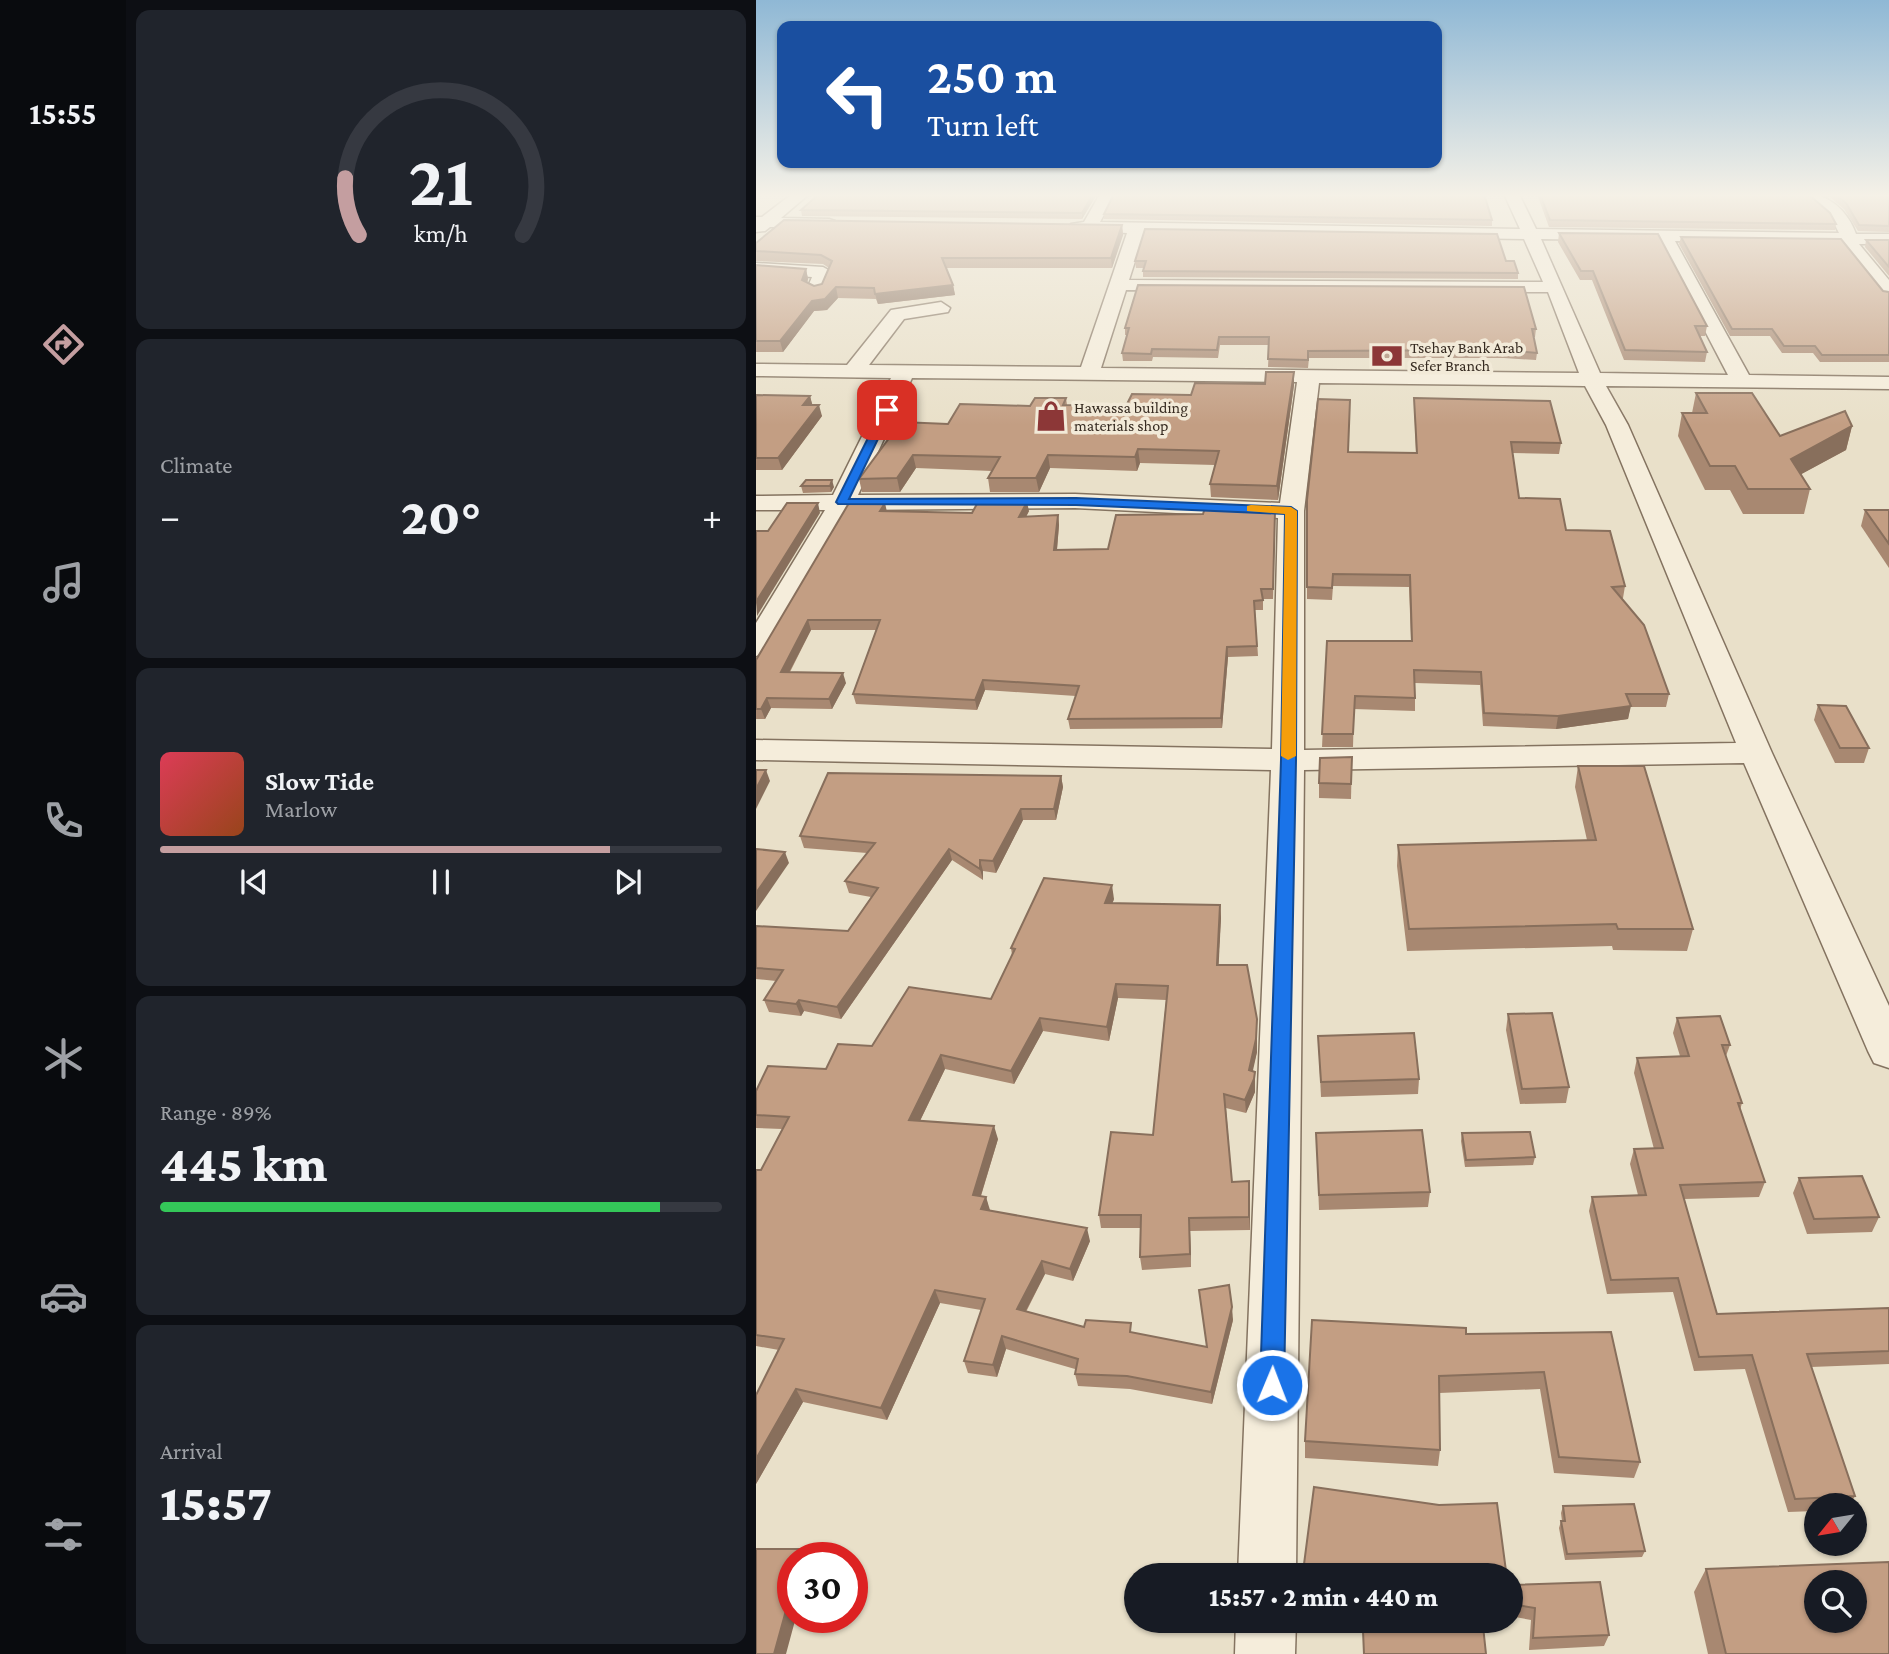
<!DOCTYPE html>
<meta charset="utf-8">
<style>
body{margin:0;font-family:"Crimson Pro",serif;background:#20242c;color:#f1f3f6;height:100vh;display:flex;flex-direction:column;font-size:26px;white-space:nowrap}
*{box-sizing:border-box;margin:0}
p{font-size:23px;color:#9ea1a6}
.icon{flex:none;width:38px;height:38px;fill:none;stroke:currentColor;stroke-width:2;stroke-linecap:round;stroke-linejoin:round}
.map{position:relative;flex:1;overflow:hidden}
.panel{display:flex;flex-direction:column;gap:10px;padding:10px;background:#0d0f14;width:630px}
.panel>*{flex:none}
.hud{position:absolute;left:21px;top:21px;width:665px;height:147px;border-radius:14px;box-shadow:0 2px 5px #0004;background:#1a4fa0;color:#fff;overflow:hidden}
.needle{width:46px;rotate:240deg}
.controls{position:absolute;left:1048px;top:1493px;display:grid;gap:14px}
.controls a{display:grid;place-items:center;width:63px;height:63px;border-radius:50%;background:#171b24;box-shadow:0 2px 5px #0004;font-size:35px}
.speed{position:absolute;left:21px;top:1542px;display:flex;gap:14px;font-size:35px;font-weight:700;text-align:center}
.speed>*{display:grid;place-content:center;width:91px;height:91px;border-radius:50%;background:#171b24;box-shadow:0 2px 5px #0004;line-height:1}
.speed .limit{border:10px solid #d22;background:#fff;color:#111}
.pin{position:absolute;display:grid;place-items:center;width:60px;height:60px;color:#fff;margin:-30px;border-radius:14px;box-shadow:0 4px 10px #0006}
.me{position:absolute;width:77px;margin:-38px;rotate:1deg;stroke-linejoin:round;filter:drop-shadow(0 0 5px #0008)}
.turn{display:flex;align-items:center;gap:24px;height:147px;padding:0 35px;font-size:32px}
.turn .icon{width:91px;height:91px;stroke-width:2.5}
.turn b{display:block;font-size:49px;line-height:60px}
.big{font-size:52px;font-weight:800;line-height:1.1}
.panel .tile{flex:1;display:flex;flex-direction:column;justify-content:center;gap:10px;min-width:0;padding:0 24px;border-radius:14px;background:#20242c}
.panel .dial{align-items:center;gap:0}
.dial svg{height:182px;overflow:visible;fill:none;stroke:#363941;stroke-width:7;stroke-linecap:round;text-anchor:middle}
.dial text{fill:#f1f3f6;stroke:none}
.song{display:flex;align-items:center;gap:21px}
.cover{width:84px;height:84px;border-radius:10px;background:linear-gradient(135deg,hsl(350 70% 55%),hsl(20 70% 35%))}
.played{height:7px;border-radius:4px;background:linear-gradient(90deg,#c49ea0 80%,#363941 80%)}
.keys{display:flex;justify-content:space-around;direction:ltr}
.heat{display:flex;justify-content:space-between;align-items:center;font-size:38px;direction:ltr}
.charge{height:10px;border-radius:5px;background:linear-gradient(90deg,#34c759 89%,#363941 0)}
.trip{position:absolute;left:368px;top:1563px;width:399px;height:70px;border-radius:35px;background:#171b24;box-shadow:0 2px 5px #0004;font-weight:800;line-height:70px;text-align:center}
main{display:flex;flex:1;min-height:0}
.dock{display:flex;flex-direction:column;width:126px;justify-content:space-around;align-items:center;background:#090b0e;color:#9ea1a6}
.dock .icon{width:49px;height:49px}
.dock .active{color:#c49ea0}
.dock b{font-size:32px;color:#f1f3f6}
.map>svg:first-child{display:block}
</style>
<main>
<nav class="dock">
<b>15:55</b>
<svg class="icon active" aria-label="directions" viewBox="0 0 24 24"><path d="M12 3l9 9-9 9-9-9zM9 14v-3h6M13 9l2 2-2 2"/></svg>
<svg class="icon" aria-label="music" viewBox="0 0 24 24"><path d="M9 18V5l10-2v13"/><circle cx="6" cy="18" r="3"/><circle cx="16" cy="16" r="3"/></svg>
<svg class="icon" aria-label="phone" viewBox="0 0 24 24"><path d="M5 4h4l2 5-3 2q2 4 5 5l2-3 5 2v4C11 20 4 13 5 4z"/></svg>
<svg class="icon" aria-label="climate" viewBox="0 0 24 24"><path d="M12 3v18M4 7l16 10M4 17L20 7"/></svg>
<svg class="icon" aria-label="car" viewBox="0 0 24 24"><path d="M5 17H2v-5l4-1 3-4h7l3 4 3 1v5h-3M9 17h6M6 11h13"/><circle cx="7" cy="17" r="2"/><circle cx="17" cy="17" r="2"/></svg>
<svg class="icon" aria-label="filters" viewBox="0 0 24 24"><path d="M4 7h16M4 17h16"/><circle cx="9" cy="7" r="2"/><circle cx="15" cy="17" r="2"/></svg>
</nav>
<section class="panel">
<div class="tile dial"><svg viewBox="0 0 100 80">
<path d="M14 69A42 42 0 1 1 86 69"/>
<path d="M14 69A42 42 0 0 1 8 44" stroke="#c49ea0"/>
<text x="50" y="56" font-size="32" font-weight="700">21</text>
<text x="50" y="72" font-size="11">km/h</text>
</svg></div>
<div class="tile"><p>Climate</p>
<div class="heat"><a>−</a><b class="big">20°</b><a>+</a></div>
</div>
<div class="tile">
<div class="song"><i class="cover"></i><div><b>Slow Tide</b><p>Marlow</p></div></div>
<div class="played"></div>
<div class="keys"><svg class="icon" aria-label="previous" viewBox="0 0 24 24"><path d="M18 5L8 12l10 7zM5 5v14"/></svg><svg class="icon" aria-label="pause" viewBox="0 0 24 24"><path d="M8 5v14M16 5v14"/></svg><svg class="icon" aria-label="next" viewBox="0 0 24 24"><path d="M6 5l10 7-10 7zM19 5v14"/></svg></div>
</div>
<div class="tile"><p>Range · 89%</p><b class="big">445 km</b><div class="charge"></div></div>
<div class="tile"><p>Arrival</p><b class="big">15:57</b></div>
</section>
<div class="map">
<svg width="1133" height="1654" viewBox="0 0 1133 1654">
<rect width="100%" height="100%" fill="#e9e0c9"/>
<g fill="none" stroke-linecap="round" stroke-linejoin="round">
<defs>
<g id="minor">
<polygon points="36,194 53,194 25,218 73,219 79,221 81,224 79,227 14,227 9,231 0,232 0,217 6,217"/>
<path d="M344 194H359L344 222 764 229 748 194H763L780 229 1083 233 1075 217 1047 194C1071 192 1092 211 1100 234H1133V244H1103L1133 280V297L1127 296 1085 243 919 241 993 375 1133 377V389L850 386 872 425 1016 753 1133 1006V1068L1118 1063 1112 1051 988 763 548 770 540 1575H482L515 770 0 760V740L516 749 522 518 319 508 94 510 15 647 10 653 0 656V623L69 510H0V496L77 495 135 378 0 376V364L91 365 135 310 185 302 194 308 192 312 148 319 113 365 325 367 371 233 315 230 313 227 315 224 328 222ZM388 233 768 239 787 282 373 280ZM785 239 902 241 972 375 844 373ZM370 290 792 292 823 373 345 368ZM156 378 541 382 524 503 319 494 102 495ZM563 383 829 386 850 425 980 743 548 750V511Z"/>
<polygon points="0,263 67,267 76,272 66,293 60,294 51,289 56,277 0,273"/>
<polygon points="480,1620 540,1620 539,1654 479,1654"/>
</g>
</defs>
<use href="#minor" stroke="#847360" stroke-width="3"/>
<use href="#minor" fill="#f5eddb" fill-rule="evenodd"/>
</g>
<g fill="#a88871">
<polygon points="341,194 326,219 46,216 45,210"/>
<polygon points="781,194 1052,194 1080,224 1079,230 793,227"/>
<polygon points="1062,194 1133,194 1133,232 1102,231 1088,209 1074,197"/>
<polygon points="348,214 736,220 736,226 348,219"/>
<polygon points="366,225 367,235 356,268 190,268 197,285 199,295 122,304 120,299 82,298 71,310 58,311 27,352 0,352 0,265 50,269 52,279 51,283 58,286 66,284 73,268 67,264 0,261 0,243"/>
<polygon points="803,233 951,326 949,336 944,336 951,352 949,362 868,360 836,280 824,280 802,242"/>
<polygon points="925,237 1133,292 1133,362 1064,362 1057,353 1026,353 1014,336 974,336 923,244"/>
<polygon points="1110,240 1133,240 1133,276 1109,247"/>
<polygon points="379,261 750,261 762,273 762,279 387,277 387,271 388,268 380,268"/>
<polygon points="369,328 780,329 779,337 777,337 781,353 780,360 748,358 553,358 552,368 512,367 513,345 464,345 462,358 397,357 396,361 367,361 366,353 371,335 369,335"/>
<polygon points="538,385 522,500 455,497 454,484 459,465 384,463 381,471 294,468 283,492 234,492 232,478 236,471 160,468 144,492 106,492 103,479 192,424 310,398 311,405 370,406 435,395"/>
<polygon points="940,393 1024,436 1096,426 1090,450 1045,474 1054,489 1048,514 987,514 974,490 949,490 922,436 926,413 936,413"/>
<polygon points="0,395 54,396 56,405 66,416 26,470 0,470"/>
<polygon points="658,398 805,443 803,454 756,453 763,498 810,530 869,586 867,598 866,598 913,694 910,707 874,707 872,719 800,729 727,726 724,685 659,683 659,711 598,709 597,747 566,747 571,641 655,641 653,587 577,586 576,600 551,599 551,500 592,452 660,453"/>
<polygon points="50,480 78,487 75,492 47,493 45,486"/>
<polygon points="1109,510 1133,510 1133,568 1105,526"/>
<polygon points="131,511 216,513 273,511 270,517 302,515 303,525 301,550 352,549 519,521 517,599 507,599 507,610 499,610 502,656 472,657 466,728 314,729 312,719 320,696 229,690 221,710 100,704 97,694 120,630 55,630 34,672 90,683 76,709 15,708 9,719 0,719 0,660"/>
<polygon points="1062,705 1113,748 1108,763 1079,763 1058,720"/>
<polygon points="596,757 595,799 563,798 563,783"/>
<polygon points="822,766 937,929 931,951 857,950 856,946 651,951 641,866 642,845 831,840 819,787"/>
<polygon points="305,776 307,787 300,820 267,820 240,873 227,871 227,880 196,860 85,1019 48,1011 45,1016 13,1012 8,1000 20,981 0,979 0,926 92,931 115,897 93,893 89,881 111,853 48,848 44,836"/>
<polygon points="358,899 356,904 464,905 465,918 462,965 501,1019 501,1052 496,1071 499,1085 499,1092 490,1113 470,1108 476,1182 494,1195 494,1230 434,1231 435,1267 386,1270 384,1257 385,1228 345,1228 343,1215 397,1135 410,1000 362,998 353,1041 287,1031 258,1084 189,1069 164,1121 242,1139 225,1196 230,1197 233,1211 334,1241 317,1281 289,1274 270,1312 328,1327 377,1333 450,1347 477,1320 456,1404 374,1389 322,1386 319,1374 319,1369 250,1349 241,1377 212,1373 208,1361 225,1310 184,1303 131,1420 47,1402 0,1484 23,1350 0,1346 0,1170 5,1170 26,1129 0,1128 0,1091 70,1069 116,1046 235,999 256,955 255,948"/>
<polygon points="752,1014 813,1087 810,1103 764,1104 750,1030"/>
<polygon points="921,1018 974,1045 970,1056 986,1103 984,1110 1009,1182 1003,1197 928,1199 961,1314 1133,1308 1133,1364 1055,1367 1099,1496 1094,1505 1060,1505 1060,1511 1032,1512 989,1369 938,1371 917,1292 851,1294 833,1211 836,1197 882,1195 874,1164 878,1149 898,1149 878,1073 881,1058 924,1056 917,1033"/>
<polygon points="562,1036 663,1079 662,1094 565,1097"/>
<polygon points="560,1133 674,1192 672,1207 563,1210"/>
<polygon points="706,1133 779,1157 777,1165 709,1167 705,1141"/>
<polygon points="1043,1178 1123,1217 1116,1232 1051,1234 1037,1193"/>
<polygon points="855,1332 884,1462 878,1478 798,1473 784,1389 683,1393 684,1450 682,1466 549,1458 549,1441 710,1334"/>
<polygon points="807,1506 889,1551 886,1557 809,1560 803,1528 805,1521 806,1521 805,1513"/>
<polygon points="950,1569 1133,1654 952,1654 938,1592"/>
<polygon points="750,1571 749,1575 547,1575 547,1572"/>
<polygon points="754,1585 853,1635 848,1646 773,1650 775,1620 754,1616"/>
</g>
<g fill="#886f5c">
<polygon points="337,194 341,194 326,219 326,213"/>
<polygon points="366,225 367,235 356,268 355,258"/>
<polygon points="50,269 52,279 49,290 46,280"/>
<polygon points="197,285 199,295 122,304 119,294"/>
<polygon points="80,287 82,298 71,310 58,311 27,352 24,341 56,301"/>
<polygon points="538,372 538,385 522,500 521,486"/>
<polygon points="54,396 57,407 47,405"/>
<polygon points="63,405 66,416 26,470 22,458"/>
<polygon points="1096,426 1090,450 1029,483 1035,459"/>
<polygon points="382,449 384,463 381,471 379,457"/>
<polygon points="157,455 160,468 144,492 141,478"/>
<polygon points="292,455 294,468 283,492 280,478"/>
<polygon points="76,480 78,487 75,492 74,486"/>
<polygon points="271,502 273,511 265,526 263,517"/>
<polygon points="62,503 64,513 1,616 0,602"/>
<polygon points="129,503 131,512 124,511"/>
<polygon points="302,515 303,525 300,560 298,550"/>
<polygon points="52,620 55,630 28,682 25,672"/>
<polygon points="471,647 472,657 466,728 465,718"/>
<polygon points="87,673 90,683 76,709 73,699"/>
<polygon points="227,680 229,690 221,710 219,700"/>
<polygon points="11,698 15,708 9,719 5,709"/>
<polygon points="875,706 872,719 800,729 802,716"/>
<polygon points="10,770 14,781 0,809 0,789"/>
<polygon points="305,776 307,787 300,820 298,809"/>
<polygon points="265,809 267,820 240,873 237,861"/>
<polygon points="193,849 196,860 85,1019 81,1007"/>
<polygon points="29,852 33,863 0,911 0,893"/>
<polygon points="224,860 227,871 227,880 224,869"/>
<polygon points="356,885 358,899 351,917 349,903"/>
<polygon points="464,905 465,918 462,978 461,965"/>
<polygon points="360,984 362,998 353,1041 351,1027"/>
<polygon points="43,1000 48,1011 45,1016 40,1004"/>
<polygon points="284,1018 287,1031 258,1084 255,1071"/>
<polygon points="501,1019 501,1052 494,1084 493,1070"/>
<polygon points="185,1055 189,1069 158,1133 153,1120"/>
<polygon points="499,1072 499,1092 490,1113 489,1100"/>
<polygon points="238,1126 242,1139 221,1208 217,1195"/>
<polygon points="493,1181 494,1195 494,1230 493,1217"/>
<polygon points="230,1197 234,1210 229,1222 225,1209"/>
<polygon points="433,1218 434,1231 435,1267 434,1254"/>
<polygon points="331,1228 334,1241 317,1281 314,1269"/>
<polygon points="286,1261 289,1274 264,1322 261,1309"/>
<polygon points="179,1290 184,1303 131,1420 125,1408"/>
<polygon points="476,1307 477,1320 456,1404 455,1392"/>
<polygon points="246,1336 250,1349 241,1377 237,1365"/>
<polygon points="40,1389 47,1402 0,1484 0,1459"/>
<polygon points="47,1549 52,1558 44,1558"/>
<polygon points="37,1585 37,1617 40,1617 30,1654 18,1654"/>
</g>
<g fill="#c39e83" stroke="#886f5c" stroke-width="2" fill-rule="evenodd">
<polygon points="63,194 337,194 326,213 45,210"/>
<polygon points="358,194 728,194 736,220 348,214"/>
<polygon points="784,194 1052,194 1074,213 1080,224 794,220"/>
<polygon points="1078,194 1133,194 1133,226 1103,225 1090,203"/>
<polygon points="28,220 366,225 355,258 186,258 197,285 119,294 118,288 80,287 69,299 56,301 24,341 0,341 0,265 50,269 46,280 58,286 66,284 76,261 65,255 0,251 0,243"/>
<polygon points="389,229 741,234 750,261 758,261 762,273 387,271 390,261 379,261"/>
<polygon points="803,233 902,234 951,326 939,326 951,352 869,350 837,271 825,271"/>
<polygon points="925,237 1085,239 1127,291 1133,292 1133,355 1066,355 1059,346 1028,346 1016,329 976,329"/>
<polygon points="1110,240 1133,240 1133,267"/>
<polygon points="382,285 768,287 780,329 776,329 781,353 748,350 552,351 552,360 512,359 513,337 463,337 461,350 396,349 395,354 366,353 373,328 369,328"/>
<polygon points="510,372 538,372 521,486 454,484 463,451 382,449 379,457 292,455 280,478 232,478 244,457 157,455 141,478 103,479 145,422 192,424 204,404 274,406 279,398 310,398 307,405 370,406 376,394 435,395 439,383 509,384"/>
<polygon points="940,393 996,393 1024,436 1089,411 1096,426 1035,459 1054,489 992,489 979,466 954,466 926,413 951,413"/>
<polygon points="0,395 54,396 47,405 63,405 22,458 0,458"/>
<polygon points="658,398 794,401 805,443 755,442 763,498 804,499 810,530 854,531 869,586 856,587 888,625 913,694 870,694 875,706 802,716 728,713 725,672 658,670 659,698 599,696 597,734 566,734 571,641 656,641 654,575 577,574 576,588 551,587 551,500 562,399 594,400 592,452 661,453"/>
<polygon points="50,480 76,480 74,486 45,486"/>
<polygon points="222,502 271,502 263,517 302,515 298,550 352,549 360,515 447,514 449,508 519,511 517,589 505,589 507,600 498,601 501,646 471,647 465,718 312,719 323,686 227,680 219,700 97,694 124,620 52,620 25,672 87,673 73,699 11,698 5,709 0,709 0,660 93,503 129,503 124,511 216,513"/>
<polygon points="31,503 62,503 0,602 0,531 12,531"/>
<polygon points="1109,510 1133,510 1133,544"/>
<polygon points="1062,705 1090,706 1113,748 1084,748"/>
<polygon points="596,757 595,784 563,783 564,758"/>
<polygon points="822,766 888,766 937,929 862,929 860,924 653,929 642,845 840,840"/>
<polygon points="0,770 10,770 0,789"/>
<polygon points="72,773 305,776 298,809 265,809 237,861 224,860 224,869 193,849 81,1007 43,1000 40,1004 8,1000 27,970 0,968 0,926 92,931 122,888 89,881 119,843 44,836"/>
<polygon points="0,849 29,852 0,893"/>
<polygon points="288,878 356,885 349,903 464,905 461,965 491,965 501,1019 500,1039 493,1070 499,1072 498,1079 489,1100 468,1094 476,1182 493,1181 493,1217 433,1218 434,1254 384,1257 385,1215 343,1215 355,1132 397,1135 412,986 360,984 351,1027 284,1018 255,1071 185,1055 153,1120 238,1126 217,1195 230,1197 225,1209 331,1228 314,1269 286,1261 261,1309 328,1327 330,1320 375,1323 374,1332 451,1347 443,1290 473,1285 476,1307 455,1392 371,1376 319,1374 322,1359 246,1336 237,1365 208,1361 229,1299 179,1290 125,1408 40,1389 0,1459 0,1395 28,1339 0,1335 0,1170 5,1170 33,1117 0,1115 0,1091 12,1066 70,1069 82,1044 116,1046 153,987 235,999 259,949 255,948"/>
<polygon points="796,1013 813,1087 766,1089 752,1014"/>
<polygon points="964,1016 974,1045 966,1045 986,1103 982,1103 1009,1182 924,1185 961,1314 1133,1308 1133,1351 1051,1354 1099,1496 1039,1499 996,1355 943,1357 922,1278 855,1280 836,1197 890,1195 878,1149 907,1148 881,1058 933,1056 921,1018"/>
<polygon points="658,1033 663,1079 565,1082 562,1036"/>
<polygon points="666,1130 674,1192 563,1195 560,1133"/>
<polygon points="774,1132 779,1157 710,1160 706,1133"/>
<polygon points="1106,1176 1123,1217 1058,1219 1043,1178"/>
<polygon points="556,1320 710,1328 710,1334 855,1332 884,1462 803,1457 788,1372 683,1376 684,1450 549,1441"/>
<polygon points="558,1487 683,1505 741,1503 750,1571 664,1575 568,1575 547,1572"/>
<polygon points="878,1504 889,1551 811,1554 805,1521 809,1521 807,1506"/>
<polygon points="0,1549 47,1549 44,1558 37,1558 37,1585 18,1654 0,1654"/>
<path d="M1133 1562V1654H970L950 1569ZM1060 1582H1099V1620H1060Z"/>
<polygon points="844,1582 853,1635 777,1638 779,1608 754,1604 754,1585"/>
<polygon points="727,1626 730,1654 608,1654 607,1631"/>
</g>
<linearGradient id="sky" x2="0" y2="1"><stop stop-color="#8fb8d5"/><stop offset="0.46" stop-color="#f5f1e7"/><stop offset="1" stop-color="#f5f1e7" stop-opacity="0"/></linearGradient>
<rect width="1133" height="425" fill="url(#sky)"/>
<polygon fill="#1a73e8" stroke="#114b97" stroke-width="2" points="131,407 136,410 93,499 320,498 535,507 541,511 540,760 528,1385 525,1393 516,1396 508,1393 504,1385 525,760 529,514 320,505 82,504 80,502 126,410"/>
<polygon fill="#f59e0b" points="495,505 535,507 541,511 540,756 532,760 525,756 529,514 491,511 491,506"/>
<defs>
<symbol id="bank-bare" viewBox="-9 -9 18 18"><path d="M-6-4H6V4H-6ZM0-2.3a2.3 2.3 0 1 0 0 4.6a2.3 2.3 0 1 0 0-4.6Z" fill="#8c3737" stroke="#f2ead8" stroke-width="2.5" paint-order="stroke"/></symbol>
<symbol id="shop-bare" viewBox="-9 -9 18 18"><path d="M-5-2.5h2.3a2.7 3.5 0 0 1 5.4 0H5L5.5 6h-11ZM-1.5-2.5h3a1.5 2.3 0 0 0-3 0Z" fill="#8c3737" stroke="#f2ead8" stroke-width="2.5" paint-order="stroke"/></symbol>
</defs>
<g fill-rule="evenodd">
<use href="#bank-bare" x="609" y="334" width="44" height="44"/>
<use href="#shop-bare" x="273" y="394" width="44" height="44"/>
</g>
<g text-anchor="middle" dominant-baseline="central" stroke-width="7" stroke-linejoin="round" paint-order="stroke">
<g font-size="16" fill="#362b21" stroke="#f2ead8" text-anchor="start">
<text x="654" y="347">Tsehay Bank Arab<tspan x="654" dy="18">Sefer Branch</tspan></text>
<text x="318" y="407">Hawassa building<tspan x="318" dy="18">materials shop</tspan></text>
</g>
</g>
</svg>
<div class="controls">
<a><svg class="needle" viewBox="-14 -14 28 28"><path d="M0-13l5 13h-10z" fill="#e53935"/><path d="M0 13l5-13h-10z" fill="#9ea1a6"/></svg></a>
<a><svg class="icon" aria-label="search" viewBox="0 0 24 24"><circle cx="10" cy="10" r="6"/><path d="M15 15l6 6"/></svg></a>
</div>
<div class="speed"><div class="limit">30</div></div>
<div class="pin" style="left:131px;top:410px;background:#d93025"><svg class="icon" aria-label="arrive" viewBox="0 0 24 24"><path d="M6 21V4h12l-3 4 3 4H6"/></svg></div>
<svg class="me" style="left:516px;top:1385px" viewBox="-20 -20 40 40"><circle r="17" fill="#1a73e8" stroke="#fff" stroke-width="3"/><path d="M0-11L8 9 0 5-8 9z" fill="#fff"/></svg>
<div class="trip">15:57 · 2 min · 440 m</div>
<div class="hud">
<div class="turn"><svg class="icon" aria-label="left" viewBox="0 0 24 24"><path d="M17 20v-9H6M10 6l-5 5 5 5"/></svg><div><b>250 m</b>Turn left</div></div>
</div>
</div>
</main>
